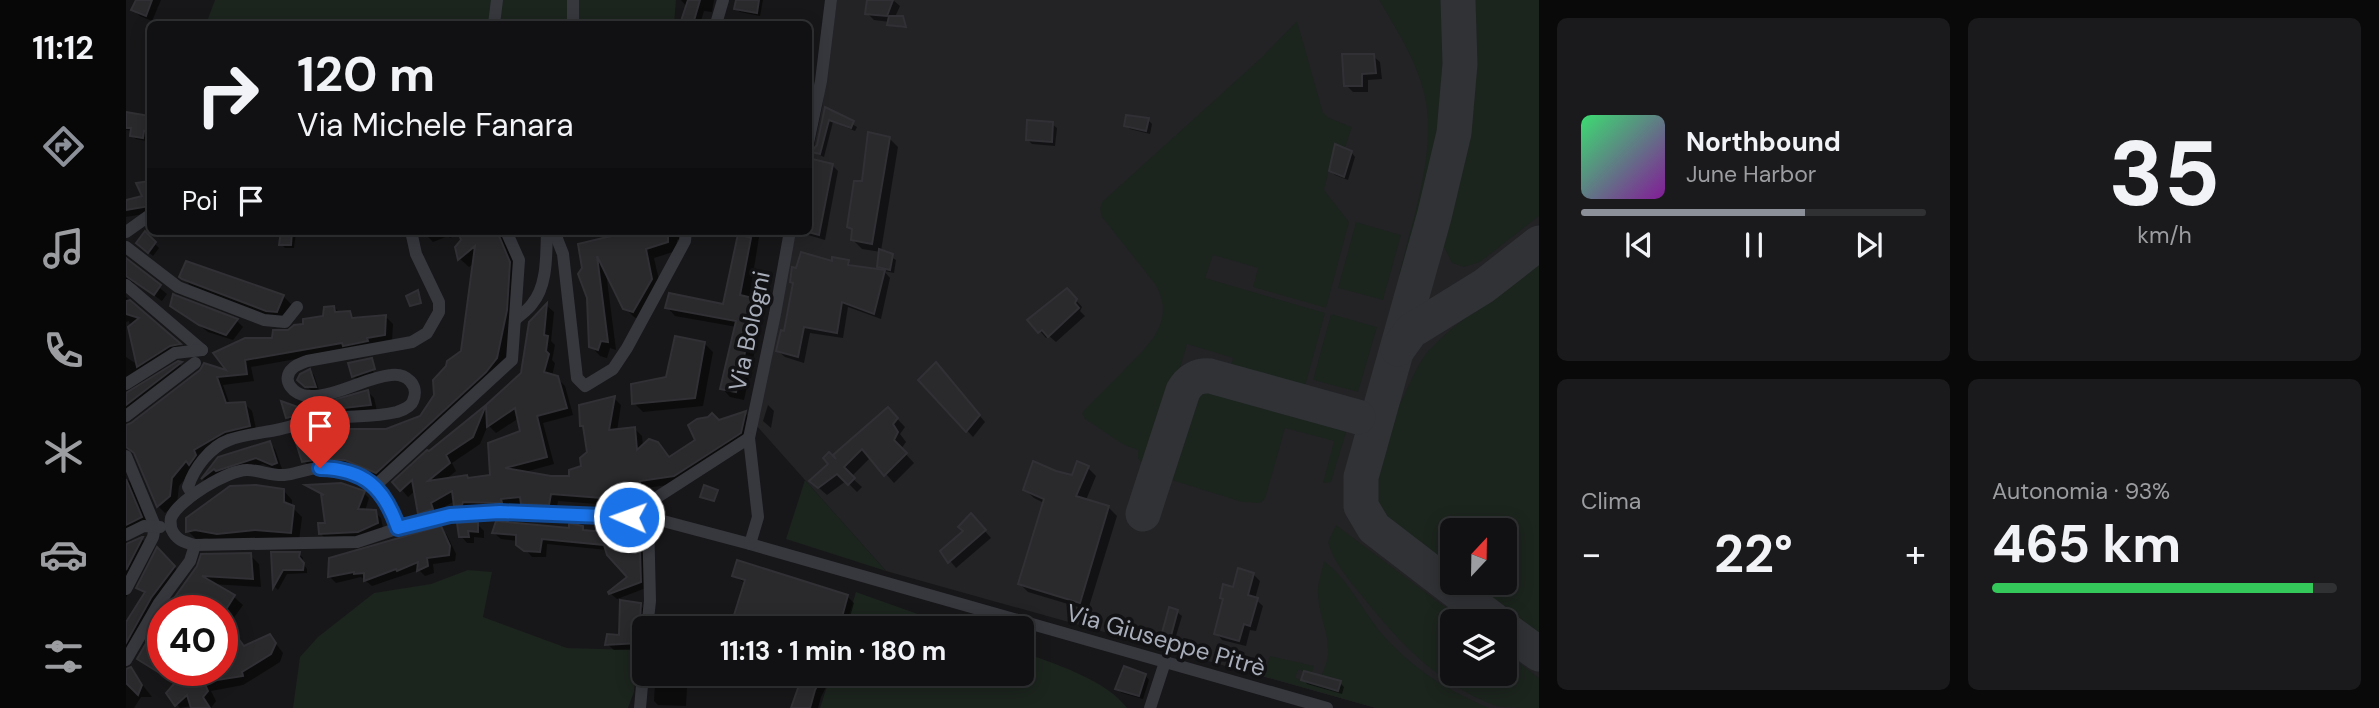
<!DOCTYPE html>
<html lang="it">
<meta charset="utf-8">
<style>
body{margin:0;font-family:"DM Sans",sans-serif;background:#1a1a1c;color:#f1f3f6;height:100vh;display:flex;flex-direction:column;font-size:26px;white-space:nowrap}
*{box-sizing:border-box;margin:0}
p{font-size:23px;color:#9c9da0}
.icon{flex:none;width:38px;height:38px;fill:none;stroke:currentColor;stroke-width:2;stroke-linecap:round;stroke-linejoin:round}
.map{position:relative;flex:1;overflow:hidden}
.panel{display:flex;flex-direction:column;gap:18px;padding:18px;background:#09090a;width:840px}
.panel>*{flex:none}
.hud{position:absolute;left:21px;top:21px;width:665px;height:214px;border-radius:10px;box-shadow:0 4px 18px #0003,0 0 0 2px #303133;background:#111113;color:#f1f3f6;overflow:hidden}
.needle{width:46px;rotate:22deg}
.controls{position:absolute;left:1314px;top:518px;display:grid;gap:14px}
.controls a{display:grid;place-items:center;width:77px;height:77px;border-radius:10px;background:#111113;box-shadow:0 4px 18px #0003,0 0 0 2px #303133;font-size:35px}
.speed{position:absolute;left:21px;top:595px;display:flex;gap:14px;font-size:35px;font-weight:700;text-align:center}
.speed>*{display:grid;place-content:center;width:91px;height:91px;border-radius:50%;background:#111113;box-shadow:0 4px 18px #0003,0 0 0 2px #303133;line-height:1}
.speed .limit{border:10px solid #d22;background:#fff;color:#111}
.pin{position:absolute;display:grid;place-items:center;width:60px;height:60px;color:#fff;margin:-72px -30px;border-radius:50% 50% 50% 0;rotate:-45deg;box-shadow:0 0 7px #0007}
.pin .icon{rotate:45deg}
.me{position:absolute;width:77px;margin:-38px;rotate:272deg;stroke-linejoin:round;filter:drop-shadow(0 0 5px #0008)}
.turn{display:flex;align-items:center;gap:24px;height:147px;padding:0 35px;font-size:32px}
.turn .icon{width:91px;height:91px;stroke-width:2.5}
.turn b{display:block;font-size:49px;line-height:60px}
.then{display:flex;align-items:center;height:66px;padding:0 35px;background:#0003;gap:14px;font-size:26px}
.big{font-size:52px;font-weight:700;line-height:1.1}
.panel .tile{flex:1;display:flex;flex-direction:column;justify-content:center;gap:10px;min-width:0;padding:0 24px;border-radius:10px;background:#1a1a1c}
.panel .dial{align-items:center;gap:0}
.dial b{font-size:91px;line-height:1}
.song{display:flex;align-items:center;gap:21px}
.cover{width:84px;height:84px;border-radius:10px;background:linear-gradient(135deg,hsl(140 70% 55%),hsl(290 70% 35%))}
.played{height:7px;border-radius:4px;background:linear-gradient(90deg,#8c9099 65%,#303133 65%)}
.keys{display:flex;justify-content:space-around;direction:ltr}
.heat{display:flex;justify-content:space-between;align-items:center;font-size:38px;direction:ltr}
.charge{height:10px;border-radius:5px;background:linear-gradient(90deg,#34c759 93%,#303133 0)}
.panel .tiles{flex:1;display:grid;gap:18px;grid-template-columns:repeat(2,1fr)}
.trip{position:absolute;left:506px;top:616px;width:402px;height:70px;border-radius:10px;background:#111113;box-shadow:0 4px 18px #0003,0 0 0 2px #303133;font-weight:700;line-height:70px;text-align:center}
main{display:flex;flex:1;min-height:0}
.tab-bar{display:flex;flex-direction:column;width:126px;justify-content:space-around;align-items:center;background:#070708;color:#9c9da0}
.tab-bar .icon{width:49px;height:49px}
.tab-bar .on{color:#8c9099}
.tab-bar b{font-size:32px;color:#f1f3f6}
.map>svg:first-child{display:block}
</style>
<main>
<nav class="tab-bar">
<b>11:12</b>
<svg class="icon on" aria-label="directions" viewBox="0 0 24 24"><path d="M12 3l9 9-9 9-9-9zM9 14v-3h6M13 9l2 2-2 2"/></svg>
<svg class="icon" aria-label="music" viewBox="0 0 24 24"><path d="M9 18V5l10-2v13"/><circle cx="6" cy="18" r="3"/><circle cx="16" cy="16" r="3"/></svg>
<svg class="icon" aria-label="phone" viewBox="0 0 24 24"><path d="M5 4h4l2 5-3 2q2 4 5 5l2-3 5 2v4C11 20 4 13 5 4z"/></svg>
<svg class="icon" aria-label="climate" viewBox="0 0 24 24"><path d="M12 3v18M4 7l16 10M4 17L20 7"/></svg>
<svg class="icon" aria-label="car" viewBox="0 0 24 24"><path d="M5 17H2v-5l4-1 3-4h7l3 4 3 1v5h-3M9 17h6M6 11h13"/><circle cx="7" cy="17" r="2"/><circle cx="17" cy="17" r="2"/></svg>
<svg class="icon" aria-label="filters" viewBox="0 0 24 24"><path d="M4 7h16M4 17h16"/><circle cx="9" cy="7" r="2"/><circle cx="15" cy="17" r="2"/></svg>
</nav>
<div class="map">
<svg width="1413" height="708" viewBox="0 0 1413 708">
<rect width="100%" height="100%" fill="#171719"/>
<path fill="#232326" fill-rule="evenodd" d="M711 0H1413V708H1250L760 571 629 424 645 361 653 311 670 231H682L683 172 696 108ZM1326 530H1379V583H1326ZM1326 621H1379V674H1326Z"/>
<g fill="#1c241e">
<polygon points="89,0 550,0 548,24 80,24"/>
<path d="M1253 0H1322C1323 30 1328 62 1327 92 1324 151 1297 220 1280 276L1273 275C1286 221 1312 147 1298 93 1290 60 1270 29 1253 0Z"/>
<polygon points="1345,0 1413,0 1413,216 1354,262 1338,267 1326,263 1316,243 1338,154 1345,105"/>
<path d="M1171 21 1197 113 1203 118 1226 127 1219 148 1209 145 1198 190 1223 222 1200 308 1127 287 1132 268 1087 255 1079 278 1199 313 1177 394 1103 374 1107 358 1061 344 1027 462 1022 469 1018 468 1012 458V450L998 445 959 419 956 414 958 410C971 397 984 384 997 371 1022 346 1051 321 1029 284L976 217 974 209 976 202 1135 58Z"/>
<polygon points="1230,222 1275,235 1257,300 1212,288"/>
<path d="M1413 262V633L1346 583H1379V530H1326V568L1255 515C1237 473 1261 431 1279 393 1286 379 1293 361 1303 350 1335 317 1376 291 1413 262Z"/>
<polygon points="1205,314 1251,327 1232,392 1187,380"/>
<polygon points="1079,381 1098,384 1224,419 1205,482 1197,483 1208,441 1159,428 1139,499 1134,503 1116,502 1039,478 1034,471 1035,465 1057,396 1069,383"/>
<polygon points="679,480 760,571 660,539"/>
<path d="M1210 525 1338 621H1326V674H1379V652L1413 678V708C1400 708 1382 708 1370 706 1313 685 1273 643 1236 596 1223 580 1207 562 1202 542Z"/>
<path d="M1198 561C1223 580 1236 610 1256 634 1288 670 1320 689 1363 708H1250L1137 676 1144 656 1188 666 1186 673 1172 670 1169 678 1212 691 1195 676C1212 644 1193 625 1192 594 1191 584 1196 572 1198 561Z"/>
<polygon points="342,570 366,572 357,617 441,648 511,650 508,692 502,708 167,708 174,657 192,637 248,593 305,584"/>
<polygon points="730,592 831,628 719,628"/>
<path d="M896 652C927 663 981 680 1001 708H694L705 674H896Z"/>
</g>
<g fill="#0007" fill-rule="evenodd">
<polygon points="12,0 35,0 26,21 14,16 7,10"/>
<polygon points="555,0 588,0 586,12 578,11 574,24 558,24 556,23 561,7"/>
<polygon points="612,0 637,0 634,16 614,12 610,8"/>
<polygon points="743,0 767,0 774,6 769,17 776,17 780,28 764,26 764,22 748,20 741,13"/>
<polygon points="1247,56 1254,62 1256,79 1242,80 1242,92 1227,92 1220,85"/>
<polygon points="700,109 731,127 729,131 707,122 698,157 687,152 692,146"/>
<polygon points="0,114 24,118 24,134 21,134 20,141 10,139 6,136 6,131 0,130"/>
<polygon points="1022,120 1026,124 1024,134 1004,129 1000,125"/>
<polygon points="926,124 931,128 929,146 906,144 902,140"/>
<polygon points="763,138 772,147 755,251 770,260 768,273 758,271 764,278 755,319 722,307 717,338 684,333 678,363 659,357 652,351 660,333 669,285 666,282 707,263 722,262 727,267 757,271 753,267 755,252 736,249 727,240 728,231 723,227 738,182"/>
<polygon points="1225,152 1229,157 1222,180 1209,175 1205,171"/>
<polygon points="706,165 712,171 699,240 682,235 678,231 682,231"/>
<polygon points="24,183 24,213 0,217 0,202 19,197 13,185"/>
<polygon points="157,231 170,231 168,248 159,248 155,244"/>
<polygon points="301,231 379,231 392,272 380,368 260,481 229,468 187,470 178,461 295,418 336,352 349,263 343,267 334,259 330,247 337,240 334,232 324,238 322,236 307,242 299,234"/>
<polygon points="508,231 555,231 557,237 551,240 550,251 528,258 535,289 516,320 508,317 499,308 480,272 490,350 484,348 481,358 474,356 465,346 463,297 454,245"/>
<polygon points="614,231 634,231 623,299 630,301 638,309 618,400 604,397 596,388 611,327 549,316 541,307 598,306"/>
<polygon points="19,234 33,248 27,256 16,247"/>
<polygon points="0,260 41,294 36,301 11,283 4,284 0,289"/>
<polygon points="55,276 157,296 166,305 160,321 151,320 64,285"/>
<polygon points="941,290 956,307 954,311 959,316 930,342 923,336 920,338 904,320"/>
<polygon points="0,297 60,351 0,387 0,357 12,365 3,321 0,322"/>
<polygon points="49,297 111,321 117,327 107,340 82,332 46,305"/>
<path d="M421 306 428 312 425 341 429 345 426 360 429 363 426 376 431 378 439 386 447 415 417 423 428 464 395 473 424 478H444L457 467 463 453 460 430 456 425 488 398 495 405 491 431 509 429 516 436 517 447 531 444 544 458 571 441 592 422 619 413 626 420 622 440 556 483 520 488 521 495 506 502 509 507 432 501 430 512 405 511 398 504 382 506V510L337 513 330 505 329 501 311 511 313 516 301 520 294 513 289 491 282 497 269 482 360 407 362 410 397 374 405 322ZM393 418 396 432 366 477 319 480 330 471 326 463 354 444 362 425 370 433Z"/>
<polygon points="208,307 214,313 224,313 230,319 259,316 267,324 266,342 125,367 128,381 97,385 104,405 119,404 126,411 131,433 107,439 68,468 53,486 51,504 39,513 32,506 11,455 0,446 0,427 76,371 105,373 90,354 148,340 199,317"/>
<polygon points="578,343 587,352 577,406 517,412 508,403 541,378"/>
<polygon points="245,360 247,362 245,362 248,374 232,380 227,376"/>
<polygon points="52,363 61,371 0,421 0,394"/>
<polygon points="184,371 188,375 193,390 185,390 177,383"/>
<polygon points="816,371 859,422 847,437 794,380"/>
<polygon points="242,392 248,398 251,411 208,416 197,405"/>
<polygon points="158,404 185,414 190,419 168,424 162,417"/>
<polygon points="642,405 648,411 645,428 637,421"/>
<polygon points="762,409 779,427 774,434 780,442 775,449 788,463 768,483 745,457 725,477 736,487 731,492 720,481 701,495 685,481 715,466"/>
<polygon points="143,443 149,449 156,469 153,471 137,464 98,476 82,484 77,479 93,459"/>
<polygon points="962,468 970,476 960,500 982,507 991,516 962,610 902,592 894,584 918,503 908,498 899,490 930,473 947,477"/>
<polygon points="0,478 5,483 22,525 0,538"/>
<polygon points="183,486 238,493 243,498 239,511 249,512 255,518 257,528 238,537 200,539 194,533 201,524 197,495"/>
<polygon points="157,490 166,500 166,507 176,517 173,541 101,542 79,538 71,540 62,531"/>
<polygon points="851,522 865,538 830,568 816,551"/>
<polygon points="351,524 358,531 358,538 348,537 348,543 341,543 335,536"/>
<polygon points="315,528 321,535 330,554 329,561 307,564 308,573 299,576 293,570 246,586 235,577 210,583 204,577"/>
<polygon points="457,528 461,532 510,537 517,543 520,588 491,599 484,593 503,577 481,550 421,544 420,557 406,557 392,541 375,539 368,533 444,530"/>
<polygon points="16,539 24,547 0,598 0,549"/>
<polygon points="32,550 57,576 0,653 0,625 19,594 13,587"/>
<polygon points="147,554 173,554 177,558 176,562 181,569 181,573 161,574 152,590 149,587"/>
<polygon points="124,555 133,564 135,587 86,584 108,597 117,605 104,623 98,618 96,621 96,611 41,611 73,567"/>
<polygon points="1127,574 1134,581 1129,599 1137,606 1130,631 1124,630 1120,646 1096,640 1090,633 1099,601 1096,598"/>
<polygon points="608,576 721,596 728,603 721,628 606,628 619,583"/>
<polygon points="514,605 521,612 518,649 488,650 481,644 494,637"/>
<polygon points="1051,612 1056,616 1047,646 1036,640"/>
<polygon points="37,618 37,670 48,670 41,680 13,658"/>
<polygon points="144,636 157,653 154,662 117,685 85,691 90,701 85,708 67,708 66,706 54,708 42,693 96,670 119,648"/>
<polygon points="4,669 26,697 15,697 8,708 0,708 0,670"/>
<polygon points="674,674 709,674 706,684 702,683 695,697 692,708 667,708 679,675"/>
<polygon points="1019,675 1023,680 1017,699 996,693 991,689"/>
<polygon points="1177,679 1214,683 1218,687 1216,694 1181,684"/>
<polygon points="529,683 556,684 561,688 560,706 532,705 528,701"/>
</g>
<g fill="none" stroke-linecap="round" stroke-linejoin="round">
<g stroke="#303236" stroke-width="35">
<polyline points="1332,0 1334,64 1328,133 1308,217 1235,477 1235,506 1248,528 1369,621"/>
<polyline points="1272,349 1285,331 1358,286 1413,243"/>
<path d="M1017 514 1057 391C1063 380 1072 375 1084 376L1232 417"/>
<polyline points="1379,629 1413,654"/>
</g>
</g>
<g fill="#2a2a2d" stroke="#313135" stroke-width="2">
<polygon points="10,0 26,0 20,16 5,10"/>
<polygon points="562,0 574,0 567,24 554,24"/>
<polygon points="610,0 633,0 631,13 608,9"/>
<polygon points="741,0 767,0 761,16 739,14"/>
<polygon points="763,16 777,16 780,27 761,25"/>
<polygon points="1216,54 1248,54 1250,73 1236,74 1236,86 1218,86"/>
<polygon points="699,107 728,121 725,128 703,120 694,154 685,152 691,145"/>
<polygon points="0,112 24,116 24,132 18,131 17,138 4,136 5,128 0,128"/>
<polygon points="1000,115 1023,118 1020,131 998,126"/>
<polygon points="901,120 927,122 926,142 900,140"/>
<polygon points="742,132 764,137 746,244 725,240 726,229 721,227 728,181 736,181"/>
<polygon points="1209,144 1226,151 1218,177 1203,171"/>
<polygon points="682,158 707,164 693,235 682,232"/>
<polygon points="24,181 24,206 0,210 0,200 16,196 10,183"/>
<polygon points="19,231 30,242 22,253 10,243"/>
<polygon points="155,231 166,231 165,245 153,245"/>
<polygon points="332,231 371,231 384,262 381,310 371,358 360,372 250,473 219,460 195,459 176,462 168,436 217,429 260,429 294,416 308,395 307,380 320,366 321,361 335,351 349,246 332,260 329,247 335,240"/>
<polygon points="506,231 542,231 542,242 520,249 526,279 507,312 497,309 471,256 482,342 475,341 472,350 463,347 461,298 452,274 456,268 452,244"/>
<polygon points="612,234 625,238 614,295 631,299 610,392 594,389 610,321 539,308 543,293 597,304"/>
<polygon points="753,249 767,254 764,270 751,267"/>
<polygon points="675,252 706,261 706,257 723,260 722,265 759,270 748,314 716,302 711,333 678,327 672,357 650,351 655,330 658,331 667,283 664,282 666,267 670,268"/>
<polygon points="0,258 35,285 28,295 0,276"/>
<polygon points="60,261 158,295 151,312 140,311 56,279 53,277"/>
<polygon points="941,288 951,299 949,303 953,308 922,337 916,330 912,333 901,320"/>
<polygon points="292,290 295,303 284,306 280,296"/>
<polygon points="47,294 49,295 112,319 100,335 73,325 44,306"/>
<polygon points="4,300 55,344 44,346 11,367 2,327 13,318 0,314 0,301"/>
<polygon points="421,303 418,335 422,336 420,351 423,354 418,372 432,376 441,408 411,416 421,457 379,468 425,476 443,476 443,470 455,466 454,458 461,452 457,426 454,426 453,405 489,396 483,430 509,427 511,450 523,439 532,442 543,457 569,440 562,425 571,419 582,417 586,413 593,420 620,411 615,433 548,476 514,481 514,488 500,494 503,500 425,494 423,505 395,504 394,497 375,499 376,503 370,503 337,502 336,505 328,506 326,491 305,503 307,509 292,514 286,480 274,491 266,482 301,450 303,451 360,405 347,437 320,455 324,463 302,481 341,475 342,478 364,475 362,443 394,431 389,408 361,427 360,405 395,373 403,322"/>
<polygon points="208,306 209,312 224,311 226,318 260,315 259,335 241,338 242,341 217,346 216,343 119,360 121,374 91,377 100,403 119,402 124,426 99,432 68,450 70,455 63,465 60,461 46,478 44,496 31,507 8,453 0,447 0,425 5,423 74,370 78,363 100,370 87,353 119,338 146,338 147,330 162,330 168,325 177,324 177,319 197,316 198,307"/>
<polygon points="549,336 579,342 569,398 506,404 505,384 540,377"/>
<polygon points="246,358 249,369 226,377 222,363"/>
<polygon points="52,361 56,362 0,405 0,393"/>
<polygon points="810,362 854,415 840,432 792,380"/>
<polygon points="184,369 190,387 179,387 171,380 174,374"/>
<polygon points="242,390 245,405 200,410 193,404"/>
<polygon points="155,401 186,412 160,418"/>
<polygon points="762,407 772,418 767,424 772,432 768,440 781,453 758,476 736,449 718,467 729,478 722,485 711,474 692,488 683,481 702,464 697,458 703,452 710,459 707,455"/>
<polygon points="144,441 151,463 146,465 130,458 90,471 88,469 75,479 92,457"/>
<polygon points="907,461 930,471 946,475 951,461 963,466 950,496 983,506 954,603 892,584 918,499 897,490"/>
<polygon points="0,479 16,517 0,525"/>
<polygon points="215,483 239,491 232,509 250,510 252,523 232,532 193,534 192,523 199,523 195,494 198,495 179,485"/>
<polygon points="130,485 158,489 158,502 168,506 165,533 129,530 91,534 69,530 60,532 60,518 104,486"/>
<polygon points="578,485 592,490 588,501 574,497"/>
<polygon points="845,513 860,530 822,563 814,551 837,531 832,527"/>
<polygon points="370,521 443,528 443,523 457,526 457,530 511,535 514,549 515,582 483,594 482,592 501,577 481,555 478,545 416,539 414,552 398,551 390,545 390,535 366,533"/>
<polygon points="352,522 352,532 342,531 343,537 333,537 331,523"/>
<polygon points="315,526 324,546 323,555 301,558 302,566 291,571 292,562 271,571 270,569 238,581 238,573 228,574 228,572 202,577 203,558"/>
<polygon points="16,537 17,537 0,570 0,544"/>
<polygon points="31,547 49,566 25,598 0,643 0,622 19,592 10,588"/>
<polygon points="145,552 174,552 173,557 178,563 177,570 157,570 147,588"/>
<polygon points="125,553 127,579 76,576 109,595 99,611 75,611 71,608 64,611 39,611 71,566 75,554"/>
<polygon points="611,560 722,595 713,628 604,628 619,580 606,576"/>
<polygon points="1112,568 1128,573 1122,595 1132,598 1124,626 1118,624 1113,641 1088,634 1097,599 1094,598 1097,584 1107,587"/>
<polygon points="494,600 515,603 513,643 479,645 481,634 493,635"/>
<polygon points="1043,607 1052,610 1043,643 1034,640"/>
<polygon points="37,614 37,665 32,672 11,659"/>
<polygon points="144,634 150,643 145,654 116,672 117,676 78,682 82,691 77,697 84,708 65,708 61,695 49,706 40,693 54,677 47,670 96,670 96,643 111,637 118,646"/>
<polygon points="998,666 1020,674 1013,696 989,689"/>
<polygon points="5,667 16,685 12,695 0,683 0,669"/>
<polygon points="1178,671 1215,681 1212,691 1175,680"/>
<polygon points="677,674 697,674 689,690 684,708 665,708"/>
</g>
<g fill="none" stroke-linecap="round" stroke-linejoin="round">
<g stroke="#37383e" stroke-width="12">
<polyline points="368,24 371,0"/>
<polyline points="447,24 447,0"/>
<polyline points="590,24 597,0"/>
<polyline points="682,143 695,81 705,0"/>
<polyline points="428,231 437,254 451,378 459,386 487,369 501,348 559,241 560,231"/>
<polyline points="0,232 24,215"/>
<polyline points="0,247 52,287 138,320 159,322 171,307"/>
<polyline points="0,285 76,350"/>
<path d="M389 320C394 315 402 310 406 304 422 285 420 254 421 231"/>
<polyline points="0,384 49,353 76,350"/>
<polyline points="0,416 69,363"/>
<polyline points="0,456 29,526 27,537 0,589"/>
<polyline points="249,486 386,360 393,260 380,231"/>
<path d="M67 495 62 487C68 468 84 447 103 440 117 435 134 433 150 430 165 427 181 421 196 419 221 415 246 418 271 412 277 410 285 407 287 401 294 385 280 373 265 375 237 378 211 397 182 396 169 396 153 380 167 368 170 365 176 363 181 361L286 342 301 333 313 312V302L290 254 285 231"/>
<path d="M45 528C50 540 57 542 69 545L231 542 273 528 324 515 374 512 522 517 624 544 1201 708"/>
<path d="M45 528C45 525 44 521 45 518 52 500 102 470 121 470 133 470 146 476 158 475 170 474 182 468 195 468 237 465 260 491 273 528"/>
<polyline points="0,535 18,526 34,527"/>
<polyline points="624,544 632,517 623,438 649,314 664,231"/>
<polyline points="521,628 524,601 522,517 530,498 623,438"/>
<polyline points="0,660 33,603 64,561 69,545"/>
<polyline points="514,708 518,663"/>
<polyline points="1024,708 1039,662"/>
</g>
</g>
<g fill="none" stroke-linecap="round" stroke-linejoin="round">
<defs>
<path id="route" d="M194 468C238 469 258 487 272 528L324 515 374 512 503 517"/>
</defs>
<use href="#route" stroke="#114b97" stroke-width="18"/>
<use href="#route" stroke="#1a73e8" stroke-width="12"/>
</g>
<g text-anchor="middle" dominant-baseline="central" stroke-width="7" stroke-linejoin="round" paint-order="stroke">
<g font-size="24" fill="#a8adba" stroke="#121214">
<text transform="translate(623 331) rotate(-78)">Via Bologni</text>
<text transform="translate(1040 640) rotate(16)">Via Giuseppe Pitrè</text>
</g>
</g>
</svg>
<div class="controls">
<a><svg class="needle" viewBox="-14 -14 28 28"><path d="M0-13l5 13h-10z" fill="#e53935"/><path d="M0 13l5-13h-10z" fill="#9c9da0"/></svg></a>
<a><svg class="icon" aria-label="layers" viewBox="0 0 24 24"><path d="M12 4l9 5-9 5-9-5zM3 14l9 5 9-5"/></svg></a>
</div>
<div class="speed"><div class="limit">40</div></div>
<div class="pin" style="left:194px;top:468px;background:#d93025"><svg class="icon" aria-label="arrive" viewBox="0 0 24 24"><path d="M6 21V4h12l-3 4 3 4H6"/></svg></div>
<svg class="me" style="left:503px;top:517px" viewBox="-20 -20 40 40"><circle r="17" fill="#1a73e8" stroke="#fff" stroke-width="3"/><path d="M0-11L8 9 0 5-8 9z" fill="#fff"/></svg>
<div class="trip">11:13 · 1 min · 180 m</div>
<div class="hud">
<div class="turn"><svg class="icon" aria-label="right" viewBox="0 0 24 24"><path d="M7 20v-9h11M14 6l5 5-5 5"/></svg><div><b>120 m</b>Via Michele Fanara</div></div>
<div class="then">Poi<svg class="icon" aria-label="arrive" viewBox="0 0 24 24"><path d="M6 21V4h12l-3 4 3 4H6"/></svg></div>
</div>
</div>
<section class="panel">
<div class="tiles">
<div class="tile">
<div class="song"><i class="cover"></i><div><b>Northbound</b><p>June Harbor</p></div></div>
<div class="played"></div>
<div class="keys"><svg class="icon" aria-label="previous" viewBox="0 0 24 24"><path d="M18 5L8 12l10 7zM5 5v14"/></svg><svg class="icon" aria-label="pause" viewBox="0 0 24 24"><path d="M8 5v14M16 5v14"/></svg><svg class="icon" aria-label="next" viewBox="0 0 24 24"><path d="M6 5l10 7-10 7zM19 5v14"/></svg></div>
</div>
<div class="tile dial"><b>35</b><p>km/h</p></div>
<div class="tile"><p>Clima</p>
<div class="heat"><a>−</a><b class="big">22°</b><a>+</a></div>
</div>
<div class="tile"><p>Autonomia · 93%</p><b class="big">465 km</b><div class="charge"></div></div>
</div>
</section>
</main>
